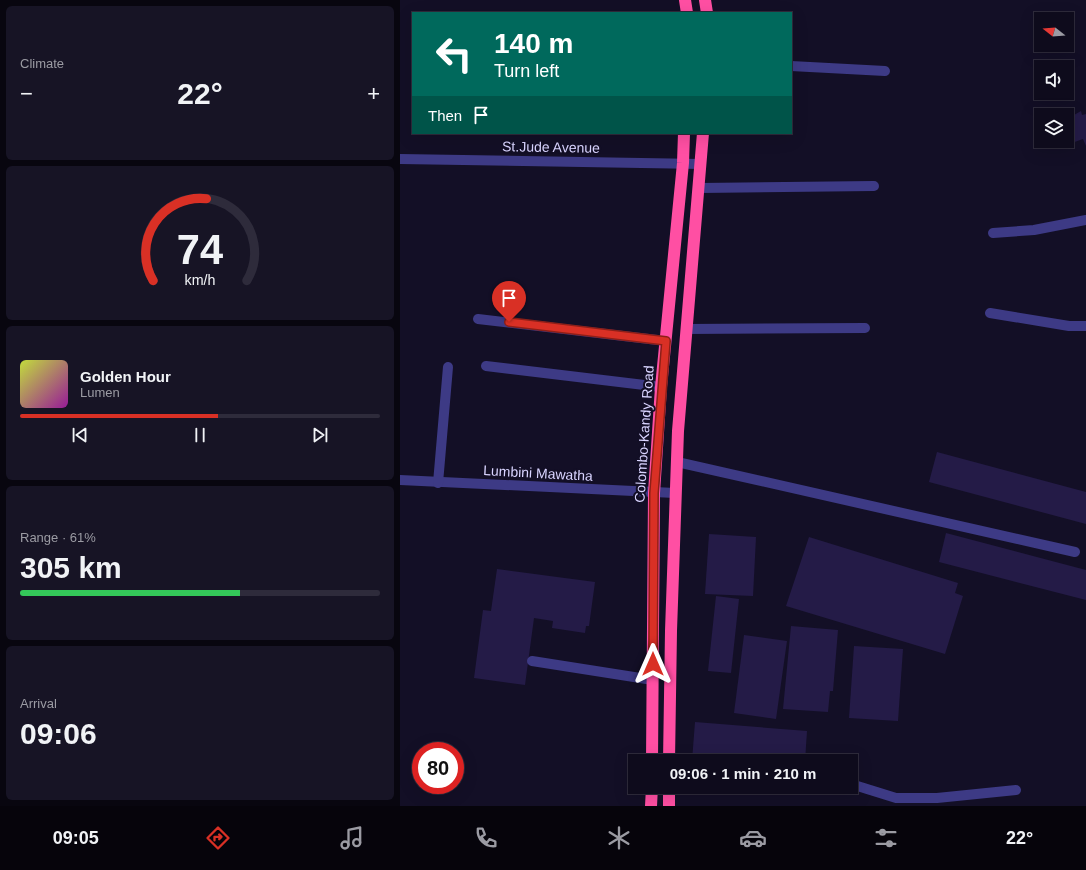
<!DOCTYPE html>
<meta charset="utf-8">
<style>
body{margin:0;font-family:Arial,sans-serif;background:#171425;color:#f1f3f6;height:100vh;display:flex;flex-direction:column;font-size:15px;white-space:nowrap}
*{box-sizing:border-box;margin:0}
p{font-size:13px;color:#9b9ba3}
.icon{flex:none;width:22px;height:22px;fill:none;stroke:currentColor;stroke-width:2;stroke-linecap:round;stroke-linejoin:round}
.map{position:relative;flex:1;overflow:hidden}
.side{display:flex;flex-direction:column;gap:6px;padding:6px;background:#08060f;width:400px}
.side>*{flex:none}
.hud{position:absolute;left:12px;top:12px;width:380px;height:122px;border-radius:0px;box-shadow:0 4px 16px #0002,0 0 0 1px #2e2b3b;background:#00695c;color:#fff;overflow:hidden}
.needle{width:26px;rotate:287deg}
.controls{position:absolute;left:634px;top:12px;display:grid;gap:8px}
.controls a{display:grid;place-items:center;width:40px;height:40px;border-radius:0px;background:#0e0b1c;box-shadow:0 4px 16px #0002,0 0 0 1px #2e2b3b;font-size:20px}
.speed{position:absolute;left:12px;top:742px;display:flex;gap:8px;font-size:20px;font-weight:700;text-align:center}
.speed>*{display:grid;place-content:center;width:52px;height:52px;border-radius:50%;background:#0e0b1c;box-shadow:0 4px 16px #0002,0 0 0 1px #2e2b3b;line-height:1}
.speed .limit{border:6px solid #d22;background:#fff;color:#111}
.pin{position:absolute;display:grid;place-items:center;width:34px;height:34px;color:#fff;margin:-41px -17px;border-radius:50% 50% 50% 0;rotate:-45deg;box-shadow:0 0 4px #0007}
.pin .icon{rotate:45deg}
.me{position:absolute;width:44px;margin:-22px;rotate:0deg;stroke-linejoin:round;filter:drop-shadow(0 0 3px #0008)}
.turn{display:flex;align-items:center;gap:14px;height:84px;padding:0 16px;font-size:18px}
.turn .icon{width:52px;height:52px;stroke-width:2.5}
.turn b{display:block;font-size:28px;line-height:34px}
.then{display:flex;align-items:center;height:38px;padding:0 16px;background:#0003;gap:8px;font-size:15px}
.big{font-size:30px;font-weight:800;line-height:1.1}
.side .tile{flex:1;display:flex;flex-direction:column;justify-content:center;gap:6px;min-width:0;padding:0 14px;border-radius:6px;background:#171425}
.side .dial{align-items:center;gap:0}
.dial svg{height:104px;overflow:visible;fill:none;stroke:#2e2b3b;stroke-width:7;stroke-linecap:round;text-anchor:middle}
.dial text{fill:#f1f3f6;stroke:none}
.song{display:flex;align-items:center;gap:12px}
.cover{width:48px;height:48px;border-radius:6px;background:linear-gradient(135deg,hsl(70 70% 55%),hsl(300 70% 35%))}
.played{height:4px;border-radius:2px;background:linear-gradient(90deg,#d93025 55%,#2e2b3b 55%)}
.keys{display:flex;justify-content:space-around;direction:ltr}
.heat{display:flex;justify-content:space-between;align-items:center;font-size:22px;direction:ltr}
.charge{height:6px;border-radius:3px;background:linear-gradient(90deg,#34c759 61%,#2e2b3b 0)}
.trip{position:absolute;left:228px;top:754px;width:230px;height:40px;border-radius:0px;background:#0e0b1c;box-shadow:0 4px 16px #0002,0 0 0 1px #2e2b3b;font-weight:800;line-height:40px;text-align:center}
.tab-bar{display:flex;height:64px;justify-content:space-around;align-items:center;background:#06040b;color:#9b9ba3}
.tab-bar .icon{width:28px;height:28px}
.tab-bar .on{color:#d93025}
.tab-bar b{font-size:18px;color:#f1f3f6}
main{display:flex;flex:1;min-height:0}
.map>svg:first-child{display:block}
</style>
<main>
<section class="side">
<div class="tile"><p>Climate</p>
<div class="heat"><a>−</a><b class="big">22°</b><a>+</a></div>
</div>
<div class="tile dial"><svg viewBox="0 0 100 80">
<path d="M14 69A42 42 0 1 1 86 69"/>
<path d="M14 69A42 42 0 0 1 55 6" stroke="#d93025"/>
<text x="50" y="56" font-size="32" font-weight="700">74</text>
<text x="50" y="72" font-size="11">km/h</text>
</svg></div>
<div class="tile">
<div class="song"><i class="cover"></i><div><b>Golden Hour</b><p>Lumen</p></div></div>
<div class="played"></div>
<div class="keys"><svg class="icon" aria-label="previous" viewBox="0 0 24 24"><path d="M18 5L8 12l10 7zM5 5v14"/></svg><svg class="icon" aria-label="pause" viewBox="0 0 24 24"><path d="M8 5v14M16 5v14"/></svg><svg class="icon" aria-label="next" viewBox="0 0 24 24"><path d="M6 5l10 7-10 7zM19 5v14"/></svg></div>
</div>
<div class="tile"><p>Range · 61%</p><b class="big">305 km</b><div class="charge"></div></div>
<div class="tile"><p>Arrival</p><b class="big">09:06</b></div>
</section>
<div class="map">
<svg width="686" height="806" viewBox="0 0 686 806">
<rect width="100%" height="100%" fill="#130f26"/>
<g fill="#241b47">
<polygon points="681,111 682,115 686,114 686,146 683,139 655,149 650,141 667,141 667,119"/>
<polygon points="537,452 686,492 686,524 529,482"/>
<polygon points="546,533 686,570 686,600 539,562"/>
<polygon points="309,534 356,537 353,596 305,594"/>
<polygon points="409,537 558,583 555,593 563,596 545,654 386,606"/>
<polygon points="97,569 195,582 189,626 186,626 185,633 152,628 153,621 134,618 125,685 74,678 83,610 91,611"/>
<polygon points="316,596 339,599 331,673 308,671"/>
<polygon points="391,626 438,630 433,691 430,691 428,712 383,709"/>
<polygon points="344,635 387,641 376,719 334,713"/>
<polygon points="454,646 503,649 498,721 449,718"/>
<polygon points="295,722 407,731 405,761 292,761"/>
</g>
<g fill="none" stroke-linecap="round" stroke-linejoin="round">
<g stroke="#3d3a85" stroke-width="10">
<polyline points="391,66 485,71"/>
<polyline points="0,159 301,164"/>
<polyline points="300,188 474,186"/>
<polyline points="593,233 634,230 686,220"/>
<polyline points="590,313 669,326 686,326"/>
<polyline points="78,319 266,341"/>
<polyline points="286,329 465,328"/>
<polyline points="86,366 261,387"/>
<polyline points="277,462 675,552"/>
<polyline points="0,480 275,493"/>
<polyline points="38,483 48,367"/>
<polyline points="132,661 253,680"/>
<polyline points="451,784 496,798 537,798 616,790"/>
</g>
<g stroke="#ff4fa3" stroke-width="12">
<polyline points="285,0 287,13"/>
<polyline points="305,0 307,13"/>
<polyline points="252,761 254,493 261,387 283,163 284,133"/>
<polyline points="269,761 271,631 278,431 303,133"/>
<polyline points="251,806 252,787"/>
<polyline points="269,806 269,787"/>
</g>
</g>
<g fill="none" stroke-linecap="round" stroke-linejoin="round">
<defs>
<polyline id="route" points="109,322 266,341 254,493 253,664"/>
</defs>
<use href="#route" stroke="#8d1f18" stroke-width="10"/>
<use href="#route" stroke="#d93025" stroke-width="7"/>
</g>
<g text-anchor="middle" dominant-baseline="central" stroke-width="4" stroke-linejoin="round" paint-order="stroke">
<g font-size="14" fill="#d9d4ff" stroke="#130f26">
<text transform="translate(151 147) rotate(1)">St.Jude Avenue</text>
<text transform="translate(244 434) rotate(-86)">Colombo-Kandy Road</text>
<text transform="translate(138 473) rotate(3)">Lumbini Mawatha</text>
</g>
</g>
</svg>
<div class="controls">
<a><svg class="needle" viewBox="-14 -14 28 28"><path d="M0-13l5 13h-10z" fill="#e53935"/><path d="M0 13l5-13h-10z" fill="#9b9ba3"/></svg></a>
<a><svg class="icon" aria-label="sound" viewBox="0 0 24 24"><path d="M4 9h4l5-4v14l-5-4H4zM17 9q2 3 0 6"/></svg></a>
<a><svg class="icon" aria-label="layers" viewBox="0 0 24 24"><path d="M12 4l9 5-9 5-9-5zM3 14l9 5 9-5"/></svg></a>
</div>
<div class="speed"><div class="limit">80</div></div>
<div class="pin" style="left:109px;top:322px;background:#d93025"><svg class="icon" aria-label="arrive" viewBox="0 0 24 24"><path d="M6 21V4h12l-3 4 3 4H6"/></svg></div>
<svg class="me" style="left:253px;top:664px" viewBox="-20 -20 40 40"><path d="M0-17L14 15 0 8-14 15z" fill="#d93025" stroke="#fff" stroke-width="4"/></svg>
<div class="trip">09:06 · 1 min · 210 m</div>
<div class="hud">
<div class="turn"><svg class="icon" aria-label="left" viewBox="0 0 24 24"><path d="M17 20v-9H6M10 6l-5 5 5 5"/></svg><div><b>140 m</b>Turn left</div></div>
<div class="then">Then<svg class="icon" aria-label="arrive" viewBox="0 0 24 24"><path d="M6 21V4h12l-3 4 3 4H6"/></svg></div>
</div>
</div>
</main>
<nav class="tab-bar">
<b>09:05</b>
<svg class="icon on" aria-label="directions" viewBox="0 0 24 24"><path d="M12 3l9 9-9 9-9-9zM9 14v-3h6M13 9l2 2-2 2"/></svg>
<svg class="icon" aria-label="music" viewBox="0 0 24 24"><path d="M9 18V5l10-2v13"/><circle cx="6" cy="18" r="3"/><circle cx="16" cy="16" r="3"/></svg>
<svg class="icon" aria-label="phone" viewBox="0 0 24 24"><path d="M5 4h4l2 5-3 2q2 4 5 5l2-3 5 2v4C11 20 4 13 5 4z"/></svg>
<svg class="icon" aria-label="climate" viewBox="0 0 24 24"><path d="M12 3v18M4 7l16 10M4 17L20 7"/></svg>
<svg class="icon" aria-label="car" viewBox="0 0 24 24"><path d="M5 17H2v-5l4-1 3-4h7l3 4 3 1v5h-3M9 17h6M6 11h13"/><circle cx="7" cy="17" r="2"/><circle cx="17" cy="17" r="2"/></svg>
<svg class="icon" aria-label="filters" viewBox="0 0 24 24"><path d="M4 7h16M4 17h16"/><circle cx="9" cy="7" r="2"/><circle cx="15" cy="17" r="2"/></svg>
<b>22°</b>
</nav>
